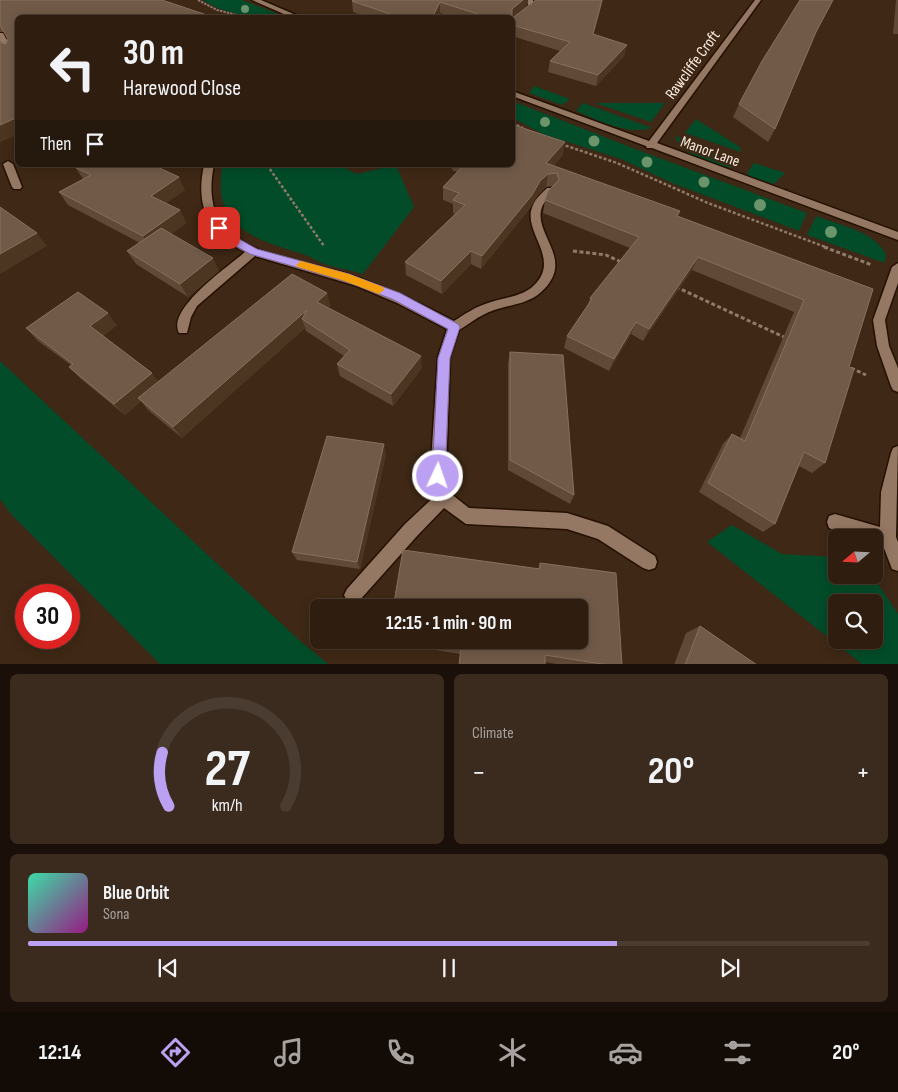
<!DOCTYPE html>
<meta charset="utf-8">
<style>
body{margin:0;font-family:"Sofia Sans Condensed",sans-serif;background:#3b2b1e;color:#f1f3f6;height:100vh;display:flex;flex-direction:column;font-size:19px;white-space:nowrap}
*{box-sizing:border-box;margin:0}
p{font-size:16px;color:#a7a29f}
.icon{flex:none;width:28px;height:28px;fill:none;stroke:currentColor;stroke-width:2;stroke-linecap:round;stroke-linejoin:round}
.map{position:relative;height:664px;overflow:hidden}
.sheet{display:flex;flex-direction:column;gap:10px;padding:10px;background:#1a1009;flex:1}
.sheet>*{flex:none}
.top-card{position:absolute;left:15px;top:15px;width:500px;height:152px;border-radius:8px;box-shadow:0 2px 12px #0003,0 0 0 1px #4a3c30;background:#2f1e10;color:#f1f3f6;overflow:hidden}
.needle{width:32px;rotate:251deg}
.fabs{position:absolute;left:828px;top:529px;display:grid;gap:10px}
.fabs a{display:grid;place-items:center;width:55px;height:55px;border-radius:8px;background:#2f1e10;box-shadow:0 2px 12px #0003,0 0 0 1px #4a3c30;font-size:25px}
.speed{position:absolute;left:15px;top:584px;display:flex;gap:10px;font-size:25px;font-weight:700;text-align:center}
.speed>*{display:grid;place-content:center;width:65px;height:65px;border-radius:50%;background:#2f1e10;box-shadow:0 2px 12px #0003,0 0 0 1px #4a3c30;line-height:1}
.speed .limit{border:8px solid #d22;background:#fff;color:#111}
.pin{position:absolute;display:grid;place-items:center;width:42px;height:42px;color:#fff;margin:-21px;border-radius:10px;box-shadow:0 2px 8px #0006}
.me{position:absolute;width:55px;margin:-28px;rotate:3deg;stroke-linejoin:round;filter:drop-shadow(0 0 4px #0008)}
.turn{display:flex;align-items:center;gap:18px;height:105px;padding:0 25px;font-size:22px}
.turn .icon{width:65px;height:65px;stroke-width:2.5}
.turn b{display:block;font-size:35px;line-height:42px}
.then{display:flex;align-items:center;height:48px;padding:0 25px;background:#0003;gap:10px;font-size:19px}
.big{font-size:38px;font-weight:700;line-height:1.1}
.sheet .card{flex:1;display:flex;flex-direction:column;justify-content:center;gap:8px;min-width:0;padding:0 18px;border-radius:8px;background:#3b2b1e}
.sheet .dial{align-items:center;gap:0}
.dial svg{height:130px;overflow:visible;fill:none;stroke:#4a3c30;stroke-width:7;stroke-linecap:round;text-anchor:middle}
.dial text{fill:#f1f3f6;stroke:none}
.song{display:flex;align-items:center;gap:15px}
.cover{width:60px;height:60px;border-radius:8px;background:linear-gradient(135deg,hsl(160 70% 55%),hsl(310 70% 35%))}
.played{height:5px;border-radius:2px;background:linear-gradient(90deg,#bca0f2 70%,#4a3c30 70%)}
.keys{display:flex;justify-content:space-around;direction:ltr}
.heat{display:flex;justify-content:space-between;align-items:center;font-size:28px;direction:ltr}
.sheet .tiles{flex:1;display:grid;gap:10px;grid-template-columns:1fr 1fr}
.card:last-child{grid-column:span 2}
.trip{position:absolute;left:310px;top:599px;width:278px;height:50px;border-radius:8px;background:#2f1e10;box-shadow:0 2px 12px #0003,0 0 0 1px #4a3c30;font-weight:700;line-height:50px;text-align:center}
.tab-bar{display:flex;height:80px;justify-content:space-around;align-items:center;background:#130c06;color:#a7a29f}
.tab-bar .icon{width:35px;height:35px}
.tab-bar .selected{color:#bca0f2}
.tab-bar b{font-size:22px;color:#f1f3f6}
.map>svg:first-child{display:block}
</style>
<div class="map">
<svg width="898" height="665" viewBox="0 0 898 665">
<rect width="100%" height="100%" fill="#3f2815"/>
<g fill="#024c29" fill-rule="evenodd">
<path d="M203 0H242L286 17C259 18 226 16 203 0Z"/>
<polygon points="534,86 570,99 562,105 529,93"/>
<polygon points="512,101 638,150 807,213 799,231 672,183 621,159 543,134 513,118"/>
<path d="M583 103 652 128C624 135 601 121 576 111Z"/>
<polygon points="595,103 665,103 651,122"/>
<polygon points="696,119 740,147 741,152 685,133"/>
<path d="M675 136 739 157 730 168C712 162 682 157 675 136Z"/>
<polygon points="754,163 785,173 774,184 746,175"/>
<path d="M222 165H339L357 174 396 165 414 207 363 274C350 270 335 268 322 263 317 261 313 258 308 256 277 245 241 240 225 207 219 195 221 178 222 165Z"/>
<path d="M816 216C839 225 874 231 886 254L885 263 807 235Z"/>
<polygon points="0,361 299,640 328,664 160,664 11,514 0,499"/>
<path d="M732 525 782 554 836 557V575H872L898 614V664H862L707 542ZM836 602H874V640H836Z"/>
</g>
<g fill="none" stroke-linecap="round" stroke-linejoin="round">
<defs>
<g id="minor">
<polygon points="252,0 261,0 303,18 293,18"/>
<polygon points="527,0 533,0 535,8 512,27 512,21 529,8"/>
<polygon points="755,0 761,0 657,143 898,232 898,240 652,148 647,148 646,146 512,96 512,91 649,141"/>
<polygon points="0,33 3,33 14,52 13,54 6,52 0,41"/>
<polygon points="8,161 13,164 22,187 20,189 14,189 12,187 3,164"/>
<path d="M204 165H214C209 188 210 215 229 232 258 259 316 263 353 276 388 288 421 304 454 321 465 314 475 307 488 303 502 298 519 297 531 288 565 260 520 232 533 205 536 198 542 193 547 188H555V192C551 197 544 201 542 207 532 235 578 260 540 293 526 305 506 305 489 312 479 316 469 324 459 330L450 357 446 476 450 493 469 508 567 513 608 526 655 556 657 562 655 568 649 570 643 568 598 539 567 529 466 524 444 508 417 536 359 601 353 604 347 601 344 595 347 589 405 524 436 495 430 476 438 357 447 329 397 303 357 286 255 256 197 306 191 317 187 333H179C166 309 229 266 245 252 208 234 195 206 204 165Z"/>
<polygon points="898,263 898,283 885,320 889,346 898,368 898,392 893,390 891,386 877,346 873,320 892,267"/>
<path d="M898 446 896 537 898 542V571L892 569 882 543 874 541V538C858 538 844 534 829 528L827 522 829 516 835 514 880 527 881 492 891 453 893 448Z"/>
</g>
</defs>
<use href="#minor" stroke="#251001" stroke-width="3"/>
<polyline stroke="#8f7b6b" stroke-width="2" stroke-dasharray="2.5 1" stroke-linecap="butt" points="198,0 217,10 241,16"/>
<g stroke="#8f7b6b" stroke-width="2.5" stroke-dasharray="3 2" stroke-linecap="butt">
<polyline points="512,123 523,128"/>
<polyline points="561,144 617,163 708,203 828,248"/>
<polyline points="267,165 324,246"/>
</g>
<g stroke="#8f7b6b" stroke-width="3" stroke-dasharray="4 2.5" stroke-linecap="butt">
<polyline points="824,247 872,265"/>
<polyline points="573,251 606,255 623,263"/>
<polyline points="676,287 786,338"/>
<polyline points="851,368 866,375"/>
</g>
<use href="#minor" fill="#947863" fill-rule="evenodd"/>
</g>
<g fill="#6c956c">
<circle cx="245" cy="9" r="4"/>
<circle cx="545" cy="122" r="5"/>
<circle cx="594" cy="141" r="5.5"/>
<circle cx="647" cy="162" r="5.5"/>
<circle cx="704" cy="182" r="5.5"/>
<circle cx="760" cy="205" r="6"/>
<circle cx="831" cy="232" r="6"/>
</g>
<g fill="#604936">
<polygon points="0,0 18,18 18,134 0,142 6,44 8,39 4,32 0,32"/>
<polygon points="354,0 528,0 527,7 535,1 534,0 603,0 593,35 627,45 624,56 596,86 548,72 550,61 560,51 512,36 512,18 454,18 440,13 438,18 369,18 353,12 352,1"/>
<polygon points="896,0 898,0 898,34 893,34"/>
<polygon points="815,35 775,129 768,142 733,117 739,104"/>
<polygon points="563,155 553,166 680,211 678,216 873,289 849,367 825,463 812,473 799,466 775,524 763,532 699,492 723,444 732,434 740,438 794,312 692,270 643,341 631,334 609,371 564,348 567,336 587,307 590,298 630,248 543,213 545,200 553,186 546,187 538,195 530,208 481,269 471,264 442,294 406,275 405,262 455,214 453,213 453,204 443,200 443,187 457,172 452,170 452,165 512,165"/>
<polygon points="76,168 185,190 166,203 180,210 186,223 171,234 219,271 188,297 136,264 127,251 140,243 68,205 59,192 83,179"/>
<polygon points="327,293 330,306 328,308 422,368 393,406 340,376 337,364 344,356 306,331 305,328 182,438 148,410 141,401 125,415 81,379 69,367 71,365 38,341 26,328 117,325 103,336 159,382"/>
<polygon points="510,352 574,495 570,504 508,470 508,364"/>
<polygon points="386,454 360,569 297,560 292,552"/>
<polygon points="540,563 622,665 563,665 545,662 460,654 392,643 390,640 579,640 538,569"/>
<polygon points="700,626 757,665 674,665 686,633"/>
</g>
<g fill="#4c3521">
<polygon points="523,0 528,0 527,7 512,18 511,18 512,9"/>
<polygon points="602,0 603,0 590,46 593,34"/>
<polygon points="440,2 440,13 438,18 432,18"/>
<polygon points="627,45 624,56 596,86 598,75"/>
<polygon points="18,117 18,134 0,142 0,125"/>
<polygon points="565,142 563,155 543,176 546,163"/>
<polygon points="548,174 546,187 538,195 530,208 481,269 482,256 540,181"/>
<polygon points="179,177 185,190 158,209 151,196"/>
<polygon points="180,210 186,223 151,249 143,236"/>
<polygon points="37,233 47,246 0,274 0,254"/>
<polygon points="471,251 471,264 442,294 441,281"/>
<polygon points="698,257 692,270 643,341 649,329"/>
<polygon points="213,258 219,271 188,297 180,284"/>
<polygon points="327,293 330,306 320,315 317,302"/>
<polygon points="307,310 302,319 305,328 182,438 173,427"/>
<polygon points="108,313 117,325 100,338 90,326"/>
<polygon points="636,322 631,334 609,371 614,359"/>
<polygon points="421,356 422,368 393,406 391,394"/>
<polygon points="152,373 161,385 138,398 141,401 125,415 114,404"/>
<polygon points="384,444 386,454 360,569 357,562"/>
</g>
<g fill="#715a48" stroke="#86715f">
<polygon points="0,0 162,0 216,18 18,18 18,117 0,125 0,42 6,44 8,39 0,25"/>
<polygon points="354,0 523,0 512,9 512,17 514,17 536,0 602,0 593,34 627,45 598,75 550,61 570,42 512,25 512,18 490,18 440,2 432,18 417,18 393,15 352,1"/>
<polygon points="800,0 833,0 816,32 775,129 739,104 762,61"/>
<polygon points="512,124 526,129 565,142 546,163 680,211 677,216 873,289 849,367 854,369 825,463 804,452 775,524 708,483 732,434 745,441 804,300 698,257 649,329 636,322 614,359 567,336 592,299 590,298 639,237 545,200 548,191 559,180 557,173 548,174 540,181 532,195 482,256 471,251 441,281 405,262 465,205 453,200 459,193 443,187 464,165 512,165"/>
<polygon points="80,165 153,165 179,177 151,196 180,210 143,236 59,192 91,175 76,168"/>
<polygon points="0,207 37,233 0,254"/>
<polygon points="161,228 213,258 180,284 127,251"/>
<polygon points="292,274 327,293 317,302 421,356 391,394 337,364 350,350 302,319 307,310 173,427 138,398"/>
<polygon points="78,292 108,313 90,326 152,373 114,404 69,367 73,364 26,328"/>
<polygon points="510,352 563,355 574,495 510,460"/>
<polygon points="327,436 384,444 357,562 292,552"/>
<polygon points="403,550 540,569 540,563 616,573 622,665 608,665 545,655 545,665 459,665 461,647 413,640 579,640 579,608 393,608"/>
<polygon points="700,626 757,665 685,665"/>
</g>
<polygon fill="#bca0f2" stroke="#7a689d" points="219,225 222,226 230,234 257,249 349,274 400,293 458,324 460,327 450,358 445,476 443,480 438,482 434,480 432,476 438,358 448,329 392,299 342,280 250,254 223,239 214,228"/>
<polygon fill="#f59e0b" points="301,261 349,274 383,287 384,290 379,294 342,280 298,267 296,265"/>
<g text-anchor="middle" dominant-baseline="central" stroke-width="5" stroke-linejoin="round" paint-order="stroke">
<g font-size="16" fill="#f9eade" stroke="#3f2815">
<text transform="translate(693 65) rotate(-54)">Rawcliffe Croft</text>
<text transform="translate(710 152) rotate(20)">Manor Lane</text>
</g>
</g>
</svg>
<div class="fabs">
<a><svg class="needle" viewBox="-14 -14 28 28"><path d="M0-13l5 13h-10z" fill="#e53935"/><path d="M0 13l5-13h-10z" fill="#a7a29f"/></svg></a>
<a><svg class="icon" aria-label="search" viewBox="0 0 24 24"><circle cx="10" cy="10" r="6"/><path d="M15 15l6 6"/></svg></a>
</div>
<div class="speed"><div class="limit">30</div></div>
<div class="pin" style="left:219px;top:228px;background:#d93025"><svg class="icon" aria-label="arrive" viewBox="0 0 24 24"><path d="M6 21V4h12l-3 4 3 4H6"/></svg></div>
<svg class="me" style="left:438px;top:476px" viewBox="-20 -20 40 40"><circle r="17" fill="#bca0f2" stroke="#fff" stroke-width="3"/><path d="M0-11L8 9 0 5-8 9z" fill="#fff"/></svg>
<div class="trip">12:15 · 1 min · 90 m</div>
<div class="top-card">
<div class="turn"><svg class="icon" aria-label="left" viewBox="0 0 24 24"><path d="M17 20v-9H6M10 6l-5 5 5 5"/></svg><div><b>30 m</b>Harewood Close</div></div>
<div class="then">Then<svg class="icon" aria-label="arrive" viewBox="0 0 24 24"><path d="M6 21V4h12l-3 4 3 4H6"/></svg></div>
</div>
</div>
<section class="sheet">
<div class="tiles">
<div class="card dial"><svg viewBox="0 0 100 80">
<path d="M14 69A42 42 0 1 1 86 69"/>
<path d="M14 69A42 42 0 0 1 10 36" stroke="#bca0f2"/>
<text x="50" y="56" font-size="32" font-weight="700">27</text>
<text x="50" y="72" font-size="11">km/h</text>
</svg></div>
<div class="card"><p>Climate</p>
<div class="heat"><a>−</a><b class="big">20°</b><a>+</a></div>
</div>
<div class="card">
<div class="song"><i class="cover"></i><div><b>Blue Orbit</b><p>Sona</p></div></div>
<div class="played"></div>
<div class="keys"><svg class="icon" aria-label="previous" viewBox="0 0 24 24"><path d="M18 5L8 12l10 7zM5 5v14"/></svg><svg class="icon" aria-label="pause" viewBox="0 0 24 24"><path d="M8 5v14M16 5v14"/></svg><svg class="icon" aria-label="next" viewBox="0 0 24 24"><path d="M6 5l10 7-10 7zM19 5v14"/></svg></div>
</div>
</div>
</section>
<nav class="tab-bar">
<b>12:14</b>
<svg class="icon selected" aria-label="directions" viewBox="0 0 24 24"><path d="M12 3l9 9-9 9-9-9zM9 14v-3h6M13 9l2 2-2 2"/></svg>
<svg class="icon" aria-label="music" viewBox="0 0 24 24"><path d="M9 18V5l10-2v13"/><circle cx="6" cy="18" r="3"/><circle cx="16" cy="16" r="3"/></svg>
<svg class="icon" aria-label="phone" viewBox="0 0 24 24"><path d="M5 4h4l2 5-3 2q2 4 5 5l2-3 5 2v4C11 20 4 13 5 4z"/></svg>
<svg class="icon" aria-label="climate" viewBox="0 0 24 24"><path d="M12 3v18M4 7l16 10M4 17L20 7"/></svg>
<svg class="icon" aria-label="car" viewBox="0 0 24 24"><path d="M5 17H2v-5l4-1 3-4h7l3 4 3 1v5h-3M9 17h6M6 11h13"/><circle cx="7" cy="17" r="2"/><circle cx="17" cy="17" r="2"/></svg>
<svg class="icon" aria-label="filters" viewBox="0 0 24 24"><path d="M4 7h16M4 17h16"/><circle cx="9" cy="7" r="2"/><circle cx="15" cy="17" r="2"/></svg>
<b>20°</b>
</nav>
